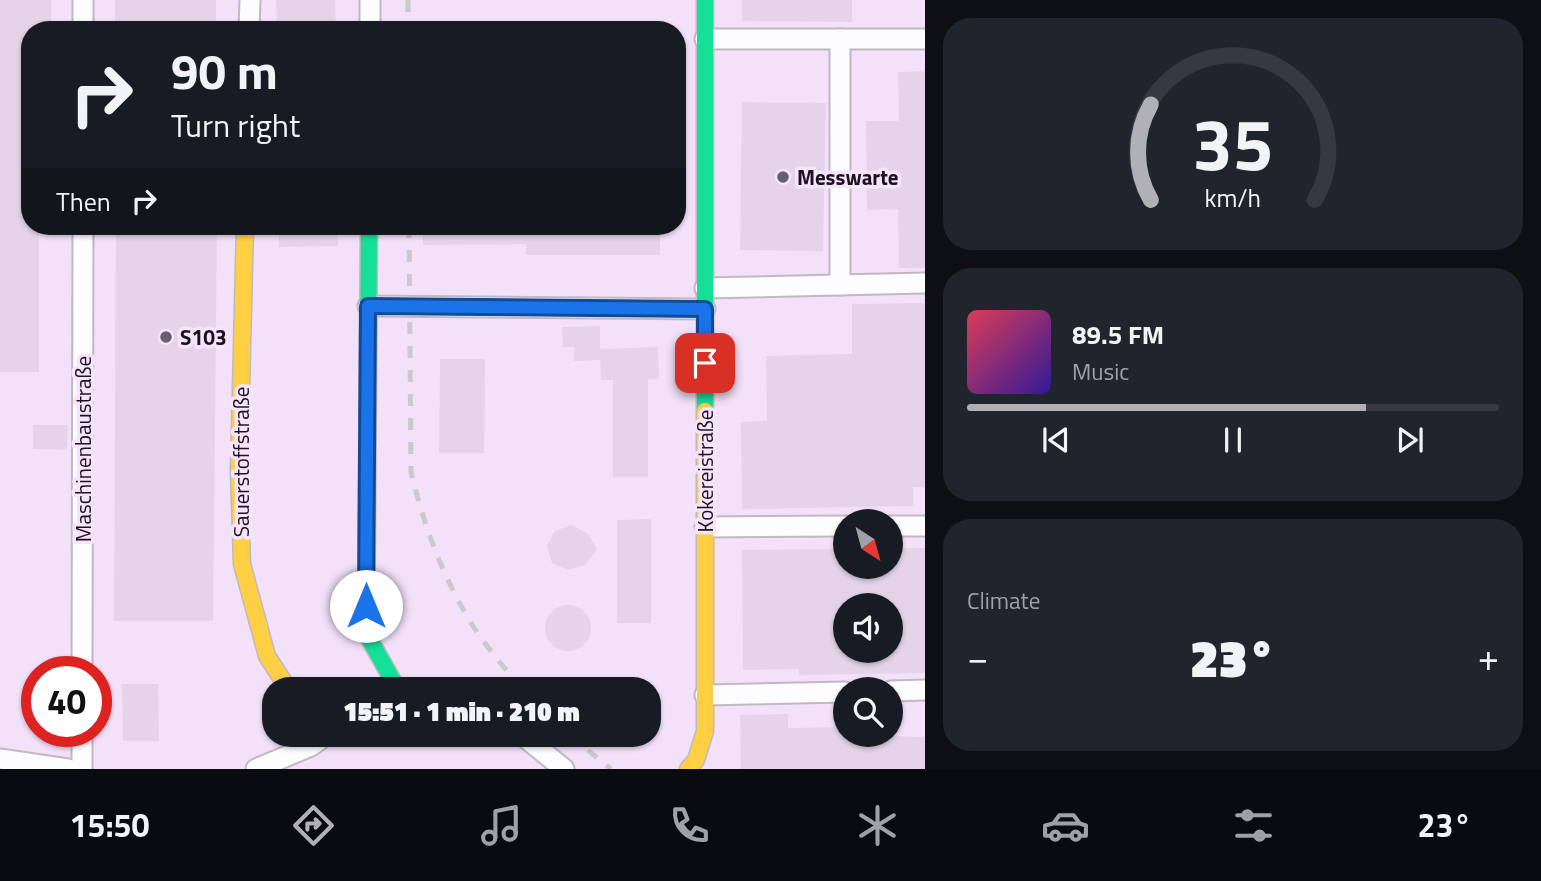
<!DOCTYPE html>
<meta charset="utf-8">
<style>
body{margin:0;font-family:"Titillium Web",sans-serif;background:#20242c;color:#f1f3f6;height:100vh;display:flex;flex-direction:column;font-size:26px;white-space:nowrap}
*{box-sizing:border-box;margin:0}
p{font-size:23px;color:#9ea1a6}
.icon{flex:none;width:38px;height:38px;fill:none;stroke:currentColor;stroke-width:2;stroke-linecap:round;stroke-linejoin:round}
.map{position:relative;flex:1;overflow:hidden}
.side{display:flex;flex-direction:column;gap:18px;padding:18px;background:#0d0f14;width:616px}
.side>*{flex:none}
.hud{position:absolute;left:21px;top:21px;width:665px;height:214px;border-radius:28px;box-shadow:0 2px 5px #0004;background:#171b24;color:#f1f3f6;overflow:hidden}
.needle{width:46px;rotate:144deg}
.controls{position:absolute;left:833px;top:509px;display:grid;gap:14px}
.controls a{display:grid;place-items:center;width:70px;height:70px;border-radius:50%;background:#171b24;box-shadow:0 2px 5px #0004;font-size:35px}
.speed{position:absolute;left:21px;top:656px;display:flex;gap:14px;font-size:35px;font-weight:700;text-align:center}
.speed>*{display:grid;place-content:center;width:91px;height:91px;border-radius:50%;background:#171b24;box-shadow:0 2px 5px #0004;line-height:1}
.speed .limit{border:10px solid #d22;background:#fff;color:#111}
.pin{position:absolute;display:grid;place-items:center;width:60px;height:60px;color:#fff;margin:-30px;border-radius:14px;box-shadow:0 4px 10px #0006}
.me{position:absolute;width:77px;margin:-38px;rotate:0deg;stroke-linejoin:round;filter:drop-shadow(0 0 5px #0008)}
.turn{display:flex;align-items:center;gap:24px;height:147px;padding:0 35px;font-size:32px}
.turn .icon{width:91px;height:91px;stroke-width:2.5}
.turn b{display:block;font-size:49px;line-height:60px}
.then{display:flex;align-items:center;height:66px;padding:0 35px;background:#0003;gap:14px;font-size:26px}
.big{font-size:52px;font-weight:800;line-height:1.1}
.side .widget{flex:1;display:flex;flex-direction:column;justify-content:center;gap:10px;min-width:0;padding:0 24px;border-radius:28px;background:#20242c}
.side .dial{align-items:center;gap:0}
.dial svg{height:182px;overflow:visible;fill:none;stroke:#363941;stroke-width:7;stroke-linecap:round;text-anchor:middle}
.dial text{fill:#f1f3f6;stroke:none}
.song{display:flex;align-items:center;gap:21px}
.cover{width:84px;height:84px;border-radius:10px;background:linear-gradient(135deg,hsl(350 70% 55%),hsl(250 70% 35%))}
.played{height:7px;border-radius:4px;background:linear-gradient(90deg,#b2b0b7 75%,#363941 75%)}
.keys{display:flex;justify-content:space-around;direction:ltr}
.heat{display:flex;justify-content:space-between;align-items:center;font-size:38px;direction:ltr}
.trip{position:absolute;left:262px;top:677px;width:399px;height:70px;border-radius:28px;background:#171b24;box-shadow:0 2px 5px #0004;font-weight:800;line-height:70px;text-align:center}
.tabs{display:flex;height:112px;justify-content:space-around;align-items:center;background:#090b0e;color:#9ea1a6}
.tabs .icon{width:49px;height:49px}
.tabs .active{color:#b2b0b7}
.tabs b{font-size:32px;color:#f1f3f6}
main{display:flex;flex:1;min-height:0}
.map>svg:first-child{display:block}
</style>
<main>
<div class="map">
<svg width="925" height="769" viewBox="0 0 925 769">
<rect width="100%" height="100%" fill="#f4e9f7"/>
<path fill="#f3e1f9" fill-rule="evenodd" d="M0 0H925V769H0ZM30 30H677V226H30ZM845 522H891V567H845ZM845 606H891V651H845ZM37 672H96V732H37ZM275 690H649V735H275ZM845 690H891V735H845Z"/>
<g fill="#e5d4e9" fill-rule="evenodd">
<polygon points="0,0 51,0 51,30 30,30 30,226 39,226 39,372 0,372"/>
<rect x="115" y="0" width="101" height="30"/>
<polygon points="276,0 335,0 336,30 277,30"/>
<polygon points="742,0 852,0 852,22 742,21"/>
<polygon points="925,71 925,268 899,268 898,209 867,210 866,121 899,121 898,72"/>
<polygon points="742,102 826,103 823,251 740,250"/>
<polygon points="116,226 217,226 213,621 114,621"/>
<polygon points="279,226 338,226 338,246 279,247"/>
<polygon points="423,226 660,226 660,255 526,255 526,244 423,245"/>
<polygon points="925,303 925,487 913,487 913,506 742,509 741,422 767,421 766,356 852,354 852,304"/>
<polygon points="600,326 600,349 658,347 659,379 648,379 648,477 613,477 613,380 601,380 600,357 600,360 574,361 574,347 563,347 562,327"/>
<polygon points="440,359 485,359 484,453 439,453"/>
<polygon points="33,425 68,425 67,450 33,449"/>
<polygon points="651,519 651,623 617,623 617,520"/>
<polygon points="571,525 587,533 597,549 585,565 568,570 552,563 547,546 555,531"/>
<path d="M891 548H925V673L799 675V669L743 670 742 550 845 549V567H891ZM845 606H891V651H845Z"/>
<circle cx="568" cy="628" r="23"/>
<polygon points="122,684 158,684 159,741 123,741"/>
<polygon points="788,714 788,728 845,727 845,735 925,737 925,769 741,769 740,715"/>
</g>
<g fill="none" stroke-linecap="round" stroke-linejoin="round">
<defs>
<g id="street">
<polyline points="83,30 83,0"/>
<polyline points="249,30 250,0"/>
<polyline points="370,30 370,0"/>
<polyline points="705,39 925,39"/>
<polyline points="840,285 840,39"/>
<polyline points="705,288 925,283"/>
<polyline points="368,306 705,309"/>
<polyline points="891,526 925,526"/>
<polyline points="705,527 845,526"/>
<polyline points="82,672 83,226"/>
<polyline points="891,691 925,690"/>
<polyline points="705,695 845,692"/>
<polyline points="522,735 564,769"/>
<polyline points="0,759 68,769"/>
<polyline points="82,769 82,732"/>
<polyline points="256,769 311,746 326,735"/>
</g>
<g id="fast">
<polyline points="705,0 705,411"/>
<polyline points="369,226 366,633 397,688 395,690"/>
</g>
<g id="slow">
<polyline points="245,226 239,470 242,564 267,656 289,690"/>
<polyline points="688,769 696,760 705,731 705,411"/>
</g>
</defs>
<use href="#street" stroke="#c1b8c3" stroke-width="23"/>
<use href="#fast" stroke="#c1b8c3" stroke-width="19"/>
<use href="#slow" stroke="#c1b8c3" stroke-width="19"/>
<use href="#street" stroke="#fdfcfe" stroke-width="19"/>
<use href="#fast" stroke="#16e098" stroke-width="16"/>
<use href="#slow" stroke="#ffcf43" stroke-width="16"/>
<g stroke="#ccc9cc" stroke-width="5" stroke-dasharray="12 12" stroke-linecap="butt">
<polyline points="408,0 408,30"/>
<path d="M409 226 411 472C424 526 443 578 473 626 487 648 506 669 522 690"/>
<polyline points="569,735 611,769"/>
</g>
</g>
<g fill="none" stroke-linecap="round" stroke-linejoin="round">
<defs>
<polyline id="route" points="366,606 368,306 705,309 705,363"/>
</defs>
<use href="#route" stroke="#114b97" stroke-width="18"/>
<use href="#route" stroke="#1a73e8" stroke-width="12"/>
</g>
<g fill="#665e69" stroke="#f8e3fd" stroke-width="2.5">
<circle cx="783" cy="177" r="7"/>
<circle cx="166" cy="337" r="7"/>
</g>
<g text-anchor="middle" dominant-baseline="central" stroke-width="7" stroke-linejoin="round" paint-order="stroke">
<g font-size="21" font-weight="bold" fill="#1a131c" stroke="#f8e3fd" text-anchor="start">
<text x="797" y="177">Messwarte</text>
<text x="180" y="337">S103</text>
</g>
<g font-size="21" fill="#1a131c" stroke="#f8e3fd">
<text transform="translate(83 449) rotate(-90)">Maschinenbaustraße</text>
<text transform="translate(241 462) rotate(-90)">Sauerstoffstraße</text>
<text transform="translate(705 471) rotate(-90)">Kokereistraße</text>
</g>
</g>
</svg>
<div class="controls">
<a><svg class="needle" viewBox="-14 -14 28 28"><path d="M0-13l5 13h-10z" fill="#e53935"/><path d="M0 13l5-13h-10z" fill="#9ea1a6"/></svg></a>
<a><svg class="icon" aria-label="sound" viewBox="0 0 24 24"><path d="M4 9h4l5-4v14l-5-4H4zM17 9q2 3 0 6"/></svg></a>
<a><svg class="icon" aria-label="search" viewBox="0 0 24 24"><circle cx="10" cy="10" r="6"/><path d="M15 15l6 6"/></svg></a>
</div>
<div class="speed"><div class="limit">40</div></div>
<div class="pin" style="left:705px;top:363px;background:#d93025"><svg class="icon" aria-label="arrive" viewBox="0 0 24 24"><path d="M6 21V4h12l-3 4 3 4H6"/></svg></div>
<svg class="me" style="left:366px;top:606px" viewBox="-20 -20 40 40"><circle r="19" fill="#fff"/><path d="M0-13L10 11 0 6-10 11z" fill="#1a73e8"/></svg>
<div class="trip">15:51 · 1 min · 210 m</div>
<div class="hud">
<div class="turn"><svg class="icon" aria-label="right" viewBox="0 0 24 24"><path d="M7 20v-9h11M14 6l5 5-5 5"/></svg><div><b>90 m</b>Turn right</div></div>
<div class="then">Then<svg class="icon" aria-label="right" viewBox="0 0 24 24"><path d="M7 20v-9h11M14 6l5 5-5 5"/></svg></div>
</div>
</div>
<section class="side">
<div class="widget dial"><svg viewBox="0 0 100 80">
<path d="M14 69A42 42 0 1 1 86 69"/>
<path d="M14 69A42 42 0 0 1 14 27" stroke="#b2b0b7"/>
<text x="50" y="56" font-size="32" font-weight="700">35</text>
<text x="50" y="72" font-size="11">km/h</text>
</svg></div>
<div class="widget">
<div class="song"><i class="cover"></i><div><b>89.5 FM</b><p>Music</p></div></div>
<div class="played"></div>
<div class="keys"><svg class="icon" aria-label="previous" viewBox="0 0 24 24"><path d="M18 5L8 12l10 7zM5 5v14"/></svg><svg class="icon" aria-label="pause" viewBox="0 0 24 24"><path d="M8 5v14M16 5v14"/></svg><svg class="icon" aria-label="next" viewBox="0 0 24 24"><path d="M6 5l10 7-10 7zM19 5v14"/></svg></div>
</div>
<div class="widget"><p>Climate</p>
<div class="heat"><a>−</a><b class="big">23°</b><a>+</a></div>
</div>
</section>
</main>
<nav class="tabs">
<b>15:50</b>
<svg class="icon active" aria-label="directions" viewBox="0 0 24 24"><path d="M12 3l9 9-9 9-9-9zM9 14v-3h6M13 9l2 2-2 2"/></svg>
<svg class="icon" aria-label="music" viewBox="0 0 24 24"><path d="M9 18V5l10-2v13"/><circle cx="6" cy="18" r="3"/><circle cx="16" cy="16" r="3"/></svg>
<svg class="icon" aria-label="phone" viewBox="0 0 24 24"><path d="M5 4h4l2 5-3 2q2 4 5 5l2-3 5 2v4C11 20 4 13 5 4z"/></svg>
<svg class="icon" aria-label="climate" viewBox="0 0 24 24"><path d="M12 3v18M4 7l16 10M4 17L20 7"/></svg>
<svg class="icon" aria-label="car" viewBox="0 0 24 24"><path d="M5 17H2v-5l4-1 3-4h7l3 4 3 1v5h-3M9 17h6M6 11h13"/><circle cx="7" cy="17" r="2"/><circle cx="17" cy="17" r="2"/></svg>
<svg class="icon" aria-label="filters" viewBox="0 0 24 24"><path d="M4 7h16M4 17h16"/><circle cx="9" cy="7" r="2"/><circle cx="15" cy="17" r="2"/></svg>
<b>23°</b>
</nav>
